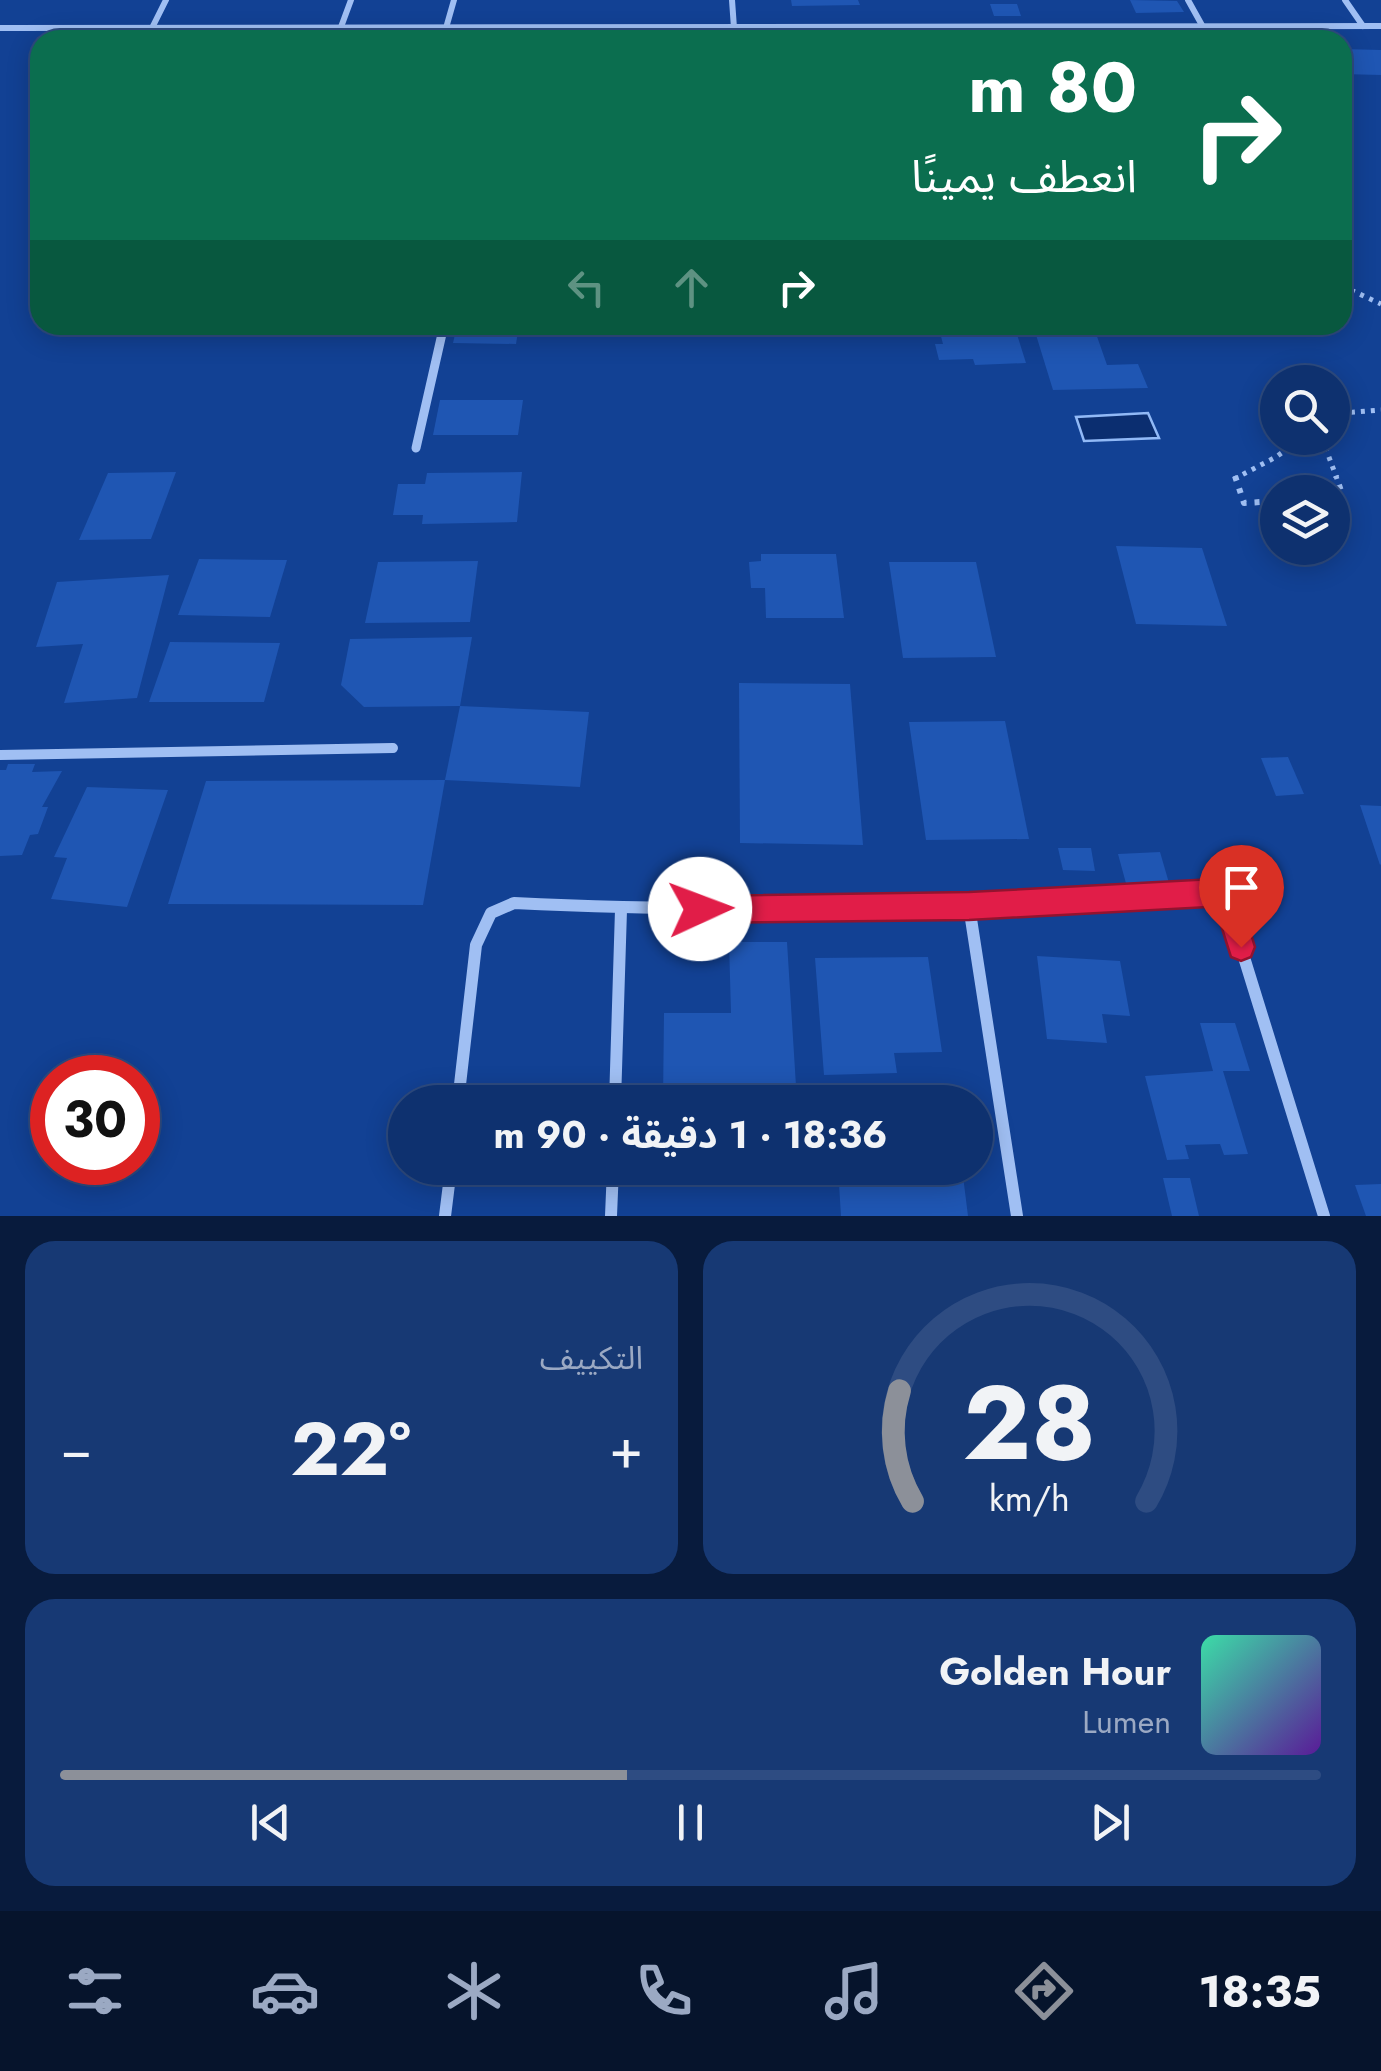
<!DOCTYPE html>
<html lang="ar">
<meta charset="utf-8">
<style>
body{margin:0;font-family:Jost,"Noto Sans Arabic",sans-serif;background:#173974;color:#f1f3f6;direction:rtl;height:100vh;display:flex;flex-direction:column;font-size:38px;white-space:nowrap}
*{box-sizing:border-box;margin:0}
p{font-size:32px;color:#9ba9c3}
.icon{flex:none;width:55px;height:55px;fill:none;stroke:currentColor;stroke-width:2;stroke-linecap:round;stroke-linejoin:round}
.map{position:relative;height:1216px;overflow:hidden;direction:ltr}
.drawer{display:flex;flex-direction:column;gap:25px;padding:25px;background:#081b3d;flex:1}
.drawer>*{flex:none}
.hud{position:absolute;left:30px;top:30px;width:1322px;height:305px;border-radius:30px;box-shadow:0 5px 25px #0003,0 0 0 2px #2e4c82;direction:rtl;background:#0b6e4f;color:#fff;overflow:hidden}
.tools{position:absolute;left:1260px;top:365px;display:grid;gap:20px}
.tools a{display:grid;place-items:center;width:90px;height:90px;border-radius:50%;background:#0e316f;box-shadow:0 5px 25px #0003,0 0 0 2px #2e4c82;font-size:50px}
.speed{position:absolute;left:30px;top:1055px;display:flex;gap:20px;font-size:50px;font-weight:700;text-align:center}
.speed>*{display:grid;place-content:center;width:130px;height:130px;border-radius:50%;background:#0e316f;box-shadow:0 5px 25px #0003,0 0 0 2px #2e4c82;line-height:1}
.speed .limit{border:15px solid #d22;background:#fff;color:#111}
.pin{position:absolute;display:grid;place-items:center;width:85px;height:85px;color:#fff;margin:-102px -42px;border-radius:50% 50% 50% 0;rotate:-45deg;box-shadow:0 0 10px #0007}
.pin .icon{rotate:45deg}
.me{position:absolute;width:110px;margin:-55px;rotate:88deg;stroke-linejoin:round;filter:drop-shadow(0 0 8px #0008)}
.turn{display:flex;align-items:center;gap:35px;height:210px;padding:0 50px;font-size:45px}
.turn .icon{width:130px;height:130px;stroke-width:2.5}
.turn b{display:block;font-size:70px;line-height:85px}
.lanes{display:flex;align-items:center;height:95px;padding:0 50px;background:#0003;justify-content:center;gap:50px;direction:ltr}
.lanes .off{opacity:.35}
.big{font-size:75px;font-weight:700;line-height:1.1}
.drawer .card{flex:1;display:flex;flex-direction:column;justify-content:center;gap:15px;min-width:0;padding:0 35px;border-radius:30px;background:#173974}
.drawer .dial{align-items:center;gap:0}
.dial svg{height:260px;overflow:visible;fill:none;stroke:#2e4c82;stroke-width:7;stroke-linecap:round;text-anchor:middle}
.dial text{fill:#f1f3f6;stroke:none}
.song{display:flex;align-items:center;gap:30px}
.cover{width:120px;height:120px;border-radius:15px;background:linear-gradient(135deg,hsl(160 70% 55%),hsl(270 70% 35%))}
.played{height:10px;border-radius:5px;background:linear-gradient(90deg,#8c9099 45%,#2e4c82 45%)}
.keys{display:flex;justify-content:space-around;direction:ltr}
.heat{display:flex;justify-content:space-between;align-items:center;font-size:55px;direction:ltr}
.drawer .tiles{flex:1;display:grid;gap:25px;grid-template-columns:1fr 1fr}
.card:last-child{grid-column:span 2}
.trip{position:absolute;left:388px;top:1085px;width:605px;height:100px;border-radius:50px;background:#0e316f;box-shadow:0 5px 25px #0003,0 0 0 2px #2e4c82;font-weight:700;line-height:100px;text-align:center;direction:rtl}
.tab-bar{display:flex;height:160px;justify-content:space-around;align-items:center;background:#06142c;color:#9ba9c3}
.tab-bar .icon{width:70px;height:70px}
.tab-bar .on{color:#8c9099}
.tab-bar b{font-size:45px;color:#f1f3f6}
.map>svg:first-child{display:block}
</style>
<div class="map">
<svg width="1381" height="1216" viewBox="0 0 1381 1216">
<rect width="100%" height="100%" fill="#124194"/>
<polygon fill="#0b2e70" stroke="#91b9f6" stroke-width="2.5" points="1148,413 1159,438 1084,441 1076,417"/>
<g fill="#1f56b3">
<polygon points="791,0 858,0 860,5 792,6"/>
<polygon points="1130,0 1177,1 1184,12 1136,13"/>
<polygon points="990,4 1017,4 1021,16 994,16"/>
<polygon points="901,33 945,33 947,40 903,40"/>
<polygon points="1342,49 1381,50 1381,75 1342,74"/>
<polygon points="457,325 519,325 516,344 453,343"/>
<polygon points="938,325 1014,325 1026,363 975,365 973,359 939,360 935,344 943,344"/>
<polygon points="1033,325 1093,325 1107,365 1138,364 1148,388 1053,390"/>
<polygon points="440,400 523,400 518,435 433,435"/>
<polygon points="176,472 151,539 79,540 108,473"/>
<polygon points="522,472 517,522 422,524 423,515 393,515 398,484 425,484 427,473"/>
<polygon points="1116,546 1202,548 1227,626 1136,624"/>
<polygon points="761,554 836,554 844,618 766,618 765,588 751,588 749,562 761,561"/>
<polygon points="199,559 287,560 270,617 178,615"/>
<polygon points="478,561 470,622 365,623 378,562"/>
<polygon points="889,562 976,562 996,657 903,658"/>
<polygon points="169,575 137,698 64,703 83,644 36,647 57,582"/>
<polygon points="472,637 460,706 364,707 341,685 350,639"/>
<polygon points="170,642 280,643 264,702 149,702"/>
<polygon points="739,683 850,684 863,845 740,843"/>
<polygon points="460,706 589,712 580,787 445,780"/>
<polygon points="1005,721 1029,839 926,840 909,722"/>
<polygon points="1288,757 1304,794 1276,796 1261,758"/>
<polygon points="8,764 35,764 32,772 62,771 42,807 48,807 38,834 30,835 22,855 0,856 0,770 6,770"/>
<polygon points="445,780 423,905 168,904 206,781"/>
<polygon points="87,787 168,790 127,907 51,899 67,858 54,857"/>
<polygon points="1360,805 1381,806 1381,864 1380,865"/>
<polygon points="1058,848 1091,848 1095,871 1063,870"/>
<polygon points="1160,852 1169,883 1127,887 1118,854"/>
<polygon points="729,942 787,942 797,1102 663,1102 664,1013 731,1013"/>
<polygon points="1037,956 1120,961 1130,1016 1102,1014 1107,1043 1047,1039"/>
<polygon points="928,957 942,1052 894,1053 897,1073 824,1075 815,958"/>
<polygon points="1200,1023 1235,1023 1250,1071 1223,1071 1248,1154 1224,1155 1220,1144 1185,1145 1189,1159 1167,1160 1145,1076 1213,1071"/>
<polygon points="827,1168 962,1168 968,1216 841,1216 839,1184 828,1184"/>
<polygon points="1163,1178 1190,1178 1199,1216 1172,1216"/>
<polygon points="1381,1184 1381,1216 1366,1216 1355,1185"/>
</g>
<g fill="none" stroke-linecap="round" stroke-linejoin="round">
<g stroke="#a0bff3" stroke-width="5" stroke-dasharray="4 6" stroke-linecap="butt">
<polyline points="1342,286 1381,304"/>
<polyline points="1332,418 1343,413 1381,410"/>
<polyline points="1322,438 1337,479"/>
<polyline points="1234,479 1276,457 1302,438"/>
</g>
<g stroke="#a0bff3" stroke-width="6" stroke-dasharray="5 8" stroke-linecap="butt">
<polyline points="1235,476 1244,503 1278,501"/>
<polyline points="1332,498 1341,491 1336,476"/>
</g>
<polyline stroke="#a0bff3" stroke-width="5" points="1188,27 1196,40"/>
<g stroke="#a0bff3" stroke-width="6">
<polyline points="732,0 734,28"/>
<polyline points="1188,0 1203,27"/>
<polyline points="1345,0 1363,26"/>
<polyline points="341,27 351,0"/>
<polyline points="0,28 1381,26"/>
<polyline points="152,28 166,0"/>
<polyline points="446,28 454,0"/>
</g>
<polyline stroke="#a0bff3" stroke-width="9" points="416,448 444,325"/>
<polyline stroke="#a0bff3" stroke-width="10" points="0,755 393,748"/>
<g stroke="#a0bff3" stroke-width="12">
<polyline points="969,906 1017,1216"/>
<path d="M458 1102 476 945 491 913 514 903C748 915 981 905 1215 893L1230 912 1324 1216"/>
<polyline points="615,1102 621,910"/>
<polyline points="445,1216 451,1168"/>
<polyline points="611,1216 613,1168"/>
</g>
</g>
<path fill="#e11d48" stroke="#92132f" stroke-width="2.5" d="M1214 879C1241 890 1247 922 1255 947L1251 957 1241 961 1231 957 1219 919 1208 907 969 920 700 923 690 919 686 909 690 900 700 896 969 892Z"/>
</svg>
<div class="tools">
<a><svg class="icon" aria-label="search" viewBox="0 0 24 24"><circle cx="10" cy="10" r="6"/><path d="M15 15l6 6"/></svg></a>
<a><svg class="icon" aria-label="layers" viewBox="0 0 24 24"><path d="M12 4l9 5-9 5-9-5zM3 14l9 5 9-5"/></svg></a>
</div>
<div class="speed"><div class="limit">30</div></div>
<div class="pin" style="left:1241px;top:947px;background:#d93025"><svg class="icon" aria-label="arrive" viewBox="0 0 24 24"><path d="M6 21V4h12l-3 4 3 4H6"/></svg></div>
<svg class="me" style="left:700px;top:909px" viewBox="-20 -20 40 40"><circle r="19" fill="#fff"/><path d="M0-13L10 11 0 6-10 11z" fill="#e11d48"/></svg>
<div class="trip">18:36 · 1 دقيقة · 90 m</div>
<div class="hud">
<div class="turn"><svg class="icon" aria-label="right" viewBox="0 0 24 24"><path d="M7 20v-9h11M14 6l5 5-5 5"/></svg><div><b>80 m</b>انعطف يمينًا</div></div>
<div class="lanes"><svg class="icon off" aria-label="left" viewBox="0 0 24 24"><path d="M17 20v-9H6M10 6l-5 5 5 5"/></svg><svg class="icon off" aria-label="ahead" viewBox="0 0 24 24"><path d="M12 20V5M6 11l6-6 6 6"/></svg><svg class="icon" aria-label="right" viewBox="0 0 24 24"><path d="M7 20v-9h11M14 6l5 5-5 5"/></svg></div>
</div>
</div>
<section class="drawer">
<div class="tiles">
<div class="card dial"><svg viewBox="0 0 100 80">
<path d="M14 69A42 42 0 1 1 86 69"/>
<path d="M14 69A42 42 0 0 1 10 35" stroke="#8c9099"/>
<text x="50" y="56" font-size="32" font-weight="700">28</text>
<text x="50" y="72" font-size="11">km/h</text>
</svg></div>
<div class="card"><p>التكييف</p>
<div class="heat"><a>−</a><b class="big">22°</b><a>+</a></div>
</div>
<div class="card">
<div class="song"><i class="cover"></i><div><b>Golden Hour</b><p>Lumen</p></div></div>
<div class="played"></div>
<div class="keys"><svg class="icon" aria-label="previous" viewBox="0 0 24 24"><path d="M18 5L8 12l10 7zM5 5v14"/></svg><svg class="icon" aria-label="pause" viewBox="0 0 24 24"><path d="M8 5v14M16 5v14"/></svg><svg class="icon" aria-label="next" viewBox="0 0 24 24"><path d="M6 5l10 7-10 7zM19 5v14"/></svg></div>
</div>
</div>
</section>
<nav class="tab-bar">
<b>18:35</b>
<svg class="icon on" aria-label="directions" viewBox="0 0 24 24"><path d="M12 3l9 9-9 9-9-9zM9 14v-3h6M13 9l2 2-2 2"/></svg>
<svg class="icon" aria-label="music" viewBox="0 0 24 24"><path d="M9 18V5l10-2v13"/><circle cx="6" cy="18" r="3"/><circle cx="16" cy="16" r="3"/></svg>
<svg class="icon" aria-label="phone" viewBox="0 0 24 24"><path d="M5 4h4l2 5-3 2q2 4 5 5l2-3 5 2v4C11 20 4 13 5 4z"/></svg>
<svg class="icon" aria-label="climate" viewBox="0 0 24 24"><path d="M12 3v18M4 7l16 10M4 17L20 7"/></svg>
<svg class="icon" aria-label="car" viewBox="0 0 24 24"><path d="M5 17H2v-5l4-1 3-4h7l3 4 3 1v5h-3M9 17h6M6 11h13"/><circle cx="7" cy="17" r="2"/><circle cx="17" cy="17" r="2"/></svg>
<svg class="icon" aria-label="filters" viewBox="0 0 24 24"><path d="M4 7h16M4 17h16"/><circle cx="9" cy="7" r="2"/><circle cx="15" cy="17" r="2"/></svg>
</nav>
